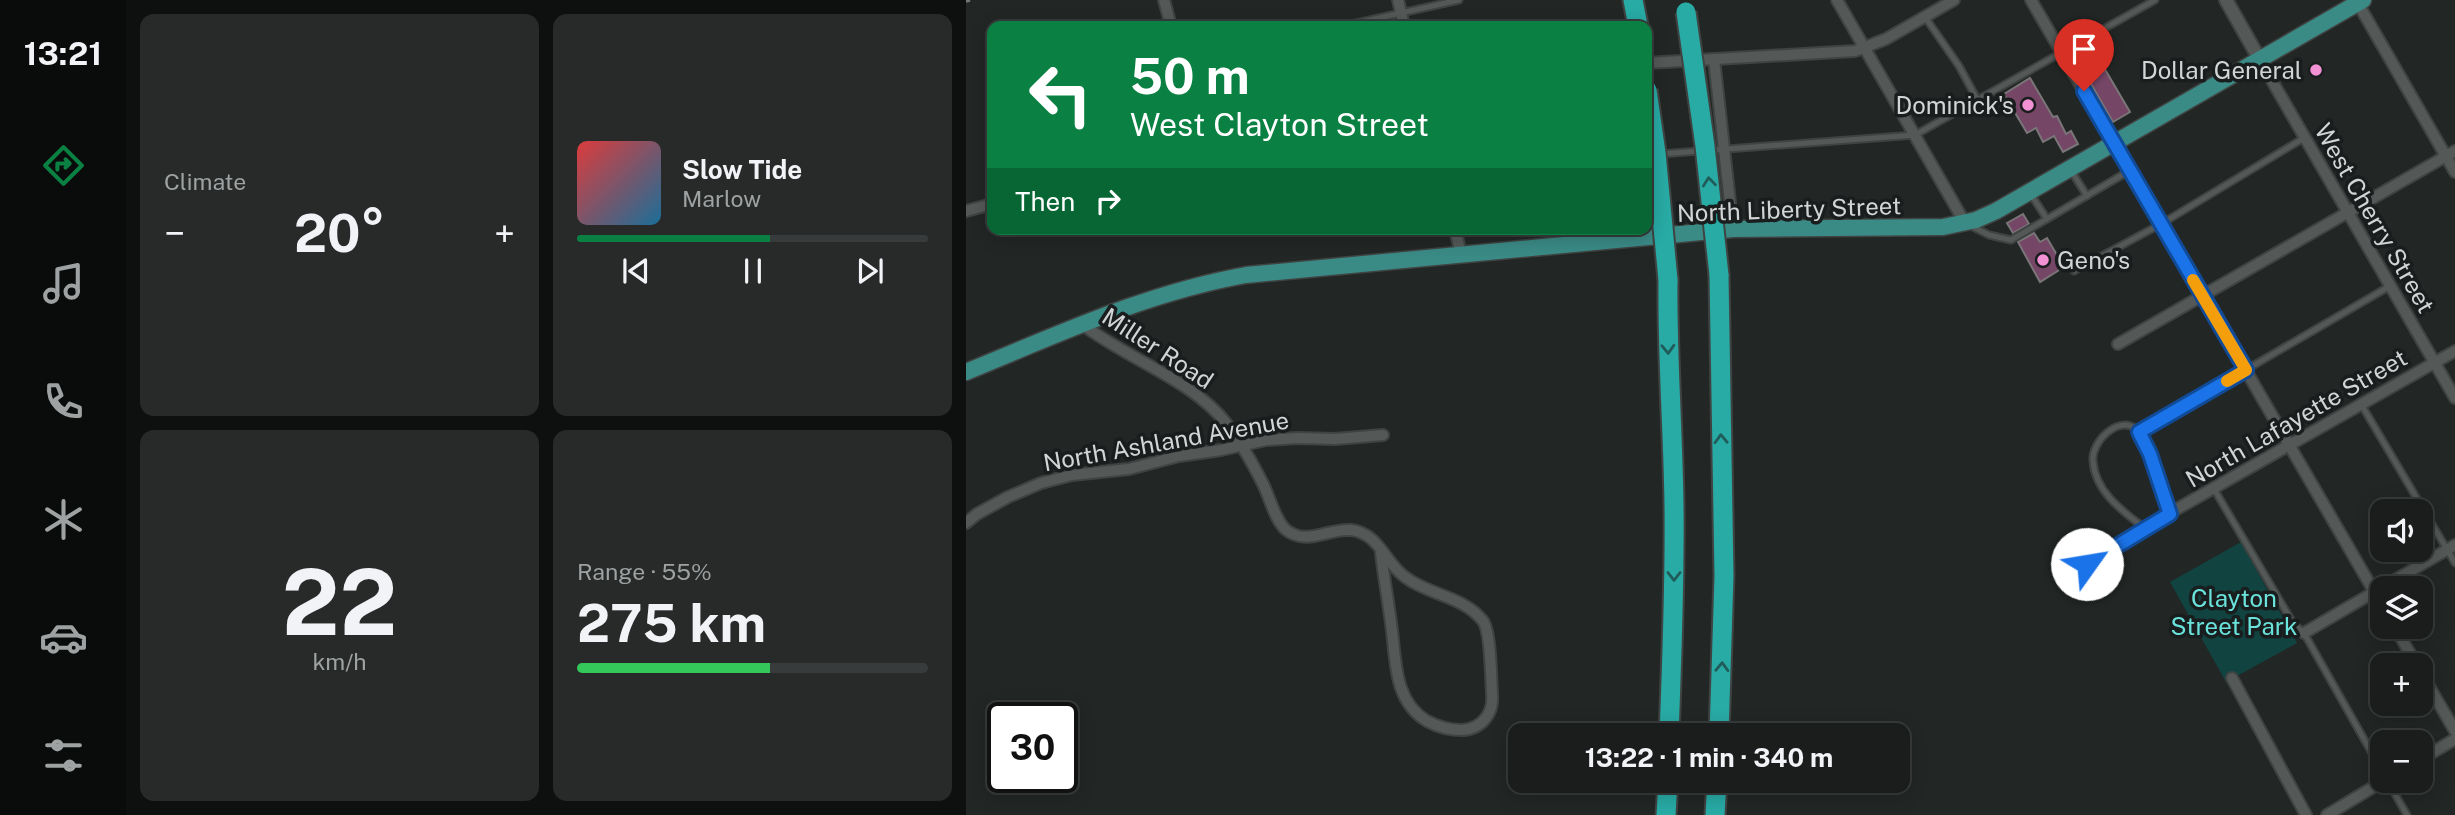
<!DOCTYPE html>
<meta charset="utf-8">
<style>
body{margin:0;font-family:"Public Sans",sans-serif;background:#272a29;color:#f1f3f6;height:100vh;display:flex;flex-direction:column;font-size:26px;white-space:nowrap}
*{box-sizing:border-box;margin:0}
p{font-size:23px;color:#9fa2a3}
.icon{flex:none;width:38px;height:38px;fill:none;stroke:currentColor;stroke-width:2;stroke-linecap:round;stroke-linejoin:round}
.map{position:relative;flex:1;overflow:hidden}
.side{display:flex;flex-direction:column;gap:14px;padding:14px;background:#0e100f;width:840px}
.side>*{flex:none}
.top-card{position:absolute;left:21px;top:21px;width:665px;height:214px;border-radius:14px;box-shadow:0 4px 18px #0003,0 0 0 2px #383b3b;background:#0b8043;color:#fff;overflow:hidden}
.tools{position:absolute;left:1404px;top:499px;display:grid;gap:14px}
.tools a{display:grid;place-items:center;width:63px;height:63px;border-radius:14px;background:#1a1d1c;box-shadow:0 4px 18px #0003,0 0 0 2px #383b3b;font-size:35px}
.speed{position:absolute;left:21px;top:702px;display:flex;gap:14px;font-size:35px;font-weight:700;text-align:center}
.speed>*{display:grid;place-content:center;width:91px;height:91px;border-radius:50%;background:#1a1d1c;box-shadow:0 4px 18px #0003,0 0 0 2px #383b3b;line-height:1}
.speed .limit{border:4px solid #111;border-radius:10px;background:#fff;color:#111}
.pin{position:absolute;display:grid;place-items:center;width:60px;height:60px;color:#fff;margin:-72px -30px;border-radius:50% 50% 50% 0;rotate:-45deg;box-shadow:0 0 7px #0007}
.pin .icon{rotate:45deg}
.me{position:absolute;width:77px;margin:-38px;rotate:58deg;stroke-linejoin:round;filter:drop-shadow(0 0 5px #0008)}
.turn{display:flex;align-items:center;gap:24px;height:147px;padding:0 28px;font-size:32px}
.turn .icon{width:91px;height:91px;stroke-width:2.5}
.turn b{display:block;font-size:49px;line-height:60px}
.then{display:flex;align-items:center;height:66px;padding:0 28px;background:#0003;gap:14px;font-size:26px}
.big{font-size:52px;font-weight:700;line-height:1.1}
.side .card{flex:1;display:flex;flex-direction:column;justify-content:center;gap:10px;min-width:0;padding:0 24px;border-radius:14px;background:#272a29}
.side .dial{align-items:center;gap:0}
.dial b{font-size:91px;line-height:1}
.song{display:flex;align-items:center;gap:21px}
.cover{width:84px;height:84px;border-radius:10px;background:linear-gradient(135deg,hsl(0 70% 55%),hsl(200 70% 35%))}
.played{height:7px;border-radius:4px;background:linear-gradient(90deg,#0b8043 55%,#383b3b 55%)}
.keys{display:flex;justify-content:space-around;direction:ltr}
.heat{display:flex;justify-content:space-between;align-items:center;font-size:38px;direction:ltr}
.charge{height:10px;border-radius:5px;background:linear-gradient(90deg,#34c759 55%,#383b3b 0)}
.side .tiles{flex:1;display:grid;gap:14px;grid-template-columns:repeat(2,1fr)}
.trip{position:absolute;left:542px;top:723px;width:402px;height:70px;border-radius:14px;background:#1a1d1c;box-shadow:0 4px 18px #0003,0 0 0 2px #383b3b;font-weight:700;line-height:70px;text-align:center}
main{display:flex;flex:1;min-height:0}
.dock{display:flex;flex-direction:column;width:126px;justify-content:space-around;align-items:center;background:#0a0c0b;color:#9fa2a3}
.dock .icon{width:49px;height:49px}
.dock .on{color:#0b8043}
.dock b{font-size:32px;color:#f1f3f6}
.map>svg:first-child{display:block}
</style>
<main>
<nav class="dock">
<b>13:21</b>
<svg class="icon on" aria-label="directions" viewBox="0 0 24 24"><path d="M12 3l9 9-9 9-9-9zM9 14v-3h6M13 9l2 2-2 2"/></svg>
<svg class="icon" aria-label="music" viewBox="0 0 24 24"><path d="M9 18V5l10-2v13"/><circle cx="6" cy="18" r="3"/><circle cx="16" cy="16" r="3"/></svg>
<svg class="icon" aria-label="phone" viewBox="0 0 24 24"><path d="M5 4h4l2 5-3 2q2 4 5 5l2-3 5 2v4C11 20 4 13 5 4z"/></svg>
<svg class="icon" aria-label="climate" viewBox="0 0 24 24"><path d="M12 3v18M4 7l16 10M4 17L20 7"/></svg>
<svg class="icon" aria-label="car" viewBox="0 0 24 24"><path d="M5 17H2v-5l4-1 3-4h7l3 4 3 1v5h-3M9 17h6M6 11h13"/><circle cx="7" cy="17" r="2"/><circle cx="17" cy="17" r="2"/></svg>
<svg class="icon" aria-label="filters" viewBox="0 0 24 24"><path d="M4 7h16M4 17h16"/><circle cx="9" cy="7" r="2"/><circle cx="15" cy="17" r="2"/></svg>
</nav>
<section class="side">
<div class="tiles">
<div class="card"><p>Climate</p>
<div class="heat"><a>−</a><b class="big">20°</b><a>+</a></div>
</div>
<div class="card">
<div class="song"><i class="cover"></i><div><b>Slow Tide</b><p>Marlow</p></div></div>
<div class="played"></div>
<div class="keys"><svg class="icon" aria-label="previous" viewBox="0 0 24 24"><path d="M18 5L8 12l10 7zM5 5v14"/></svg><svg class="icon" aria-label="pause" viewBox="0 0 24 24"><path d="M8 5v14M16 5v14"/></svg><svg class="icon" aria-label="next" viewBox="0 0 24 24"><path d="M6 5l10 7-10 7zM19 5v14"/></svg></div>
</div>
<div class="card dial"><b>22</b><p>km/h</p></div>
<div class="card"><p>Range · 55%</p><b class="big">275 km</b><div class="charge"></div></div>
</div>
</section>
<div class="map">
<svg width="1489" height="815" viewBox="0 0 1489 815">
<rect width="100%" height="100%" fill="#222726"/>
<polygon fill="#114341" points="1275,542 1331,643 1260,682 1204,582"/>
<g fill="#754666" stroke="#7a7578" stroke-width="2">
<polygon points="1137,66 1164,112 1147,122 1121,77"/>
<polygon points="1064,78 1087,117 1091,116 1100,134 1105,131 1112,144 1097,152 1088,136 1077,142 1070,128 1061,133 1038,94"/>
<polygon points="1057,214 1063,224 1047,233 1041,223"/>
<polygon points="1068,233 1074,242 1081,238 1098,267 1074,282 1052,242"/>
</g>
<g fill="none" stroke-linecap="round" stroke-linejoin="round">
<defs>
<g id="service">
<polyline points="959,17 993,66 1012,101"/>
<polyline points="377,26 493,0"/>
<polyline points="694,154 949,135 1189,0"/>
<polyline points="1106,172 1121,196"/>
<polyline points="1064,193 1081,219"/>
<polyline points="1005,226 1023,235 1045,240 1163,171"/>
<polyline points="1108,271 1195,224 1338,138"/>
<polyline points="1395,404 1489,563"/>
<polyline points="1173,432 1424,286"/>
<polyline points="1248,489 1327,623 1338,633 1416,771"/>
<path d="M1177 527C1155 510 1129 491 1127 461 1125 442 1152 415 1170 429 1185 441 1197 494 1204 514"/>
<polyline points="1421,780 1441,815"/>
</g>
<g id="minor">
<polyline points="198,0 205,26"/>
<polyline points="432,0 438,26"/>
<polyline points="871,0 999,223"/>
<polyline points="1065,0 1416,605"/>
<polyline points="1390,0 1489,172"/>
<polyline points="748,59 767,229"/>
<polyline points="1294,60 1489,398"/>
<polyline points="681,63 889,51 920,39 988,0"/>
<polyline points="0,211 26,204"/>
<polyline points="489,229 495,254"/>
<path d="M116 324C159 358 227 380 260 423 275 442 287 464 298 486 304 499 309 519 319 529 340 547 362 528 385 530 413 533 419 563 439 577 462 595 498 596 517 621 525 632 525 679 526 694 528 713 516 729 496 730 483 730 472 727 461 721 429 702 430 664 426 631 423 605 418 579 415 553"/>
<polyline points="1152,344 1489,151"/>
<polyline points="0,523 11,514 42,497 75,483 106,475 163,469 213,456 255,450 300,440 332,438 369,439 417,435"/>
<polyline points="1121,564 1188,522 1489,351"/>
<polyline points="1428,626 1451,665"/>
<polyline points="1338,633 1489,545"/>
<polyline points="1454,671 1489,731"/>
<polyline points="1266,678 1340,815"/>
<polyline points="1454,760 1489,739"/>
<polyline points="1361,815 1419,780"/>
</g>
<polyline id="tertiary" points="1260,0 1294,60"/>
<path id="primary" d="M0 372C93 334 180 293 280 275L767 229 977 227 1010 220 1030 211 1397 0"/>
<g id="motorway">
<polyline points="667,0 672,26"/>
<polyline points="753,275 758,576 753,735"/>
<path d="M702 280C701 355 707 430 708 505 709 582 706 658 703 735"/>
<polyline points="700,815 702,780"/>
<polyline points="749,815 751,780"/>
</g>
</defs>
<use href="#service" stroke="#3f4342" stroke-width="9"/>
<use href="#minor" stroke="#3f4342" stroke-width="14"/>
<use href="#tertiary" stroke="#3f4342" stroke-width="16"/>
<use href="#primary" stroke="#3f4342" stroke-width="19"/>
<use href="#motorway" stroke="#3f4342" stroke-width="23"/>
<use href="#service" stroke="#545958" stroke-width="5"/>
<use href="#minor" stroke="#545958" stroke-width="10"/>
<use href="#tertiary" stroke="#545958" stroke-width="12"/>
<use href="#primary" stroke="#3a8a86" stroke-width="16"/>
<use href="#motorway" stroke="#28aaa5" stroke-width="19"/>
<polyline stroke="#737776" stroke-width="3.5" stroke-dasharray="12 12" stroke-linecap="butt" points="0,1 4,0"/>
<defs>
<g id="motorway-bridge">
<polyline points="720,12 739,146 753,275"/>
<polyline points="681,90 690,153 702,280"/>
</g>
</defs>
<use href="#motorway-bridge" stroke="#3f4342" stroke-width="23" stroke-linecap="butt"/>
<use href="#motorway-bridge" stroke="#28aaa5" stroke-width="19"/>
</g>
<defs><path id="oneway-chevron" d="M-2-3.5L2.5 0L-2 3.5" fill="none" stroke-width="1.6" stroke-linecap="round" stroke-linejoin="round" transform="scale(1.75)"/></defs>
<g stroke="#205c5a">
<use href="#oneway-chevron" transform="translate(743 182) rotate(-96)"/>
<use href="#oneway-chevron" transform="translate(702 349) rotate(88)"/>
<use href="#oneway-chevron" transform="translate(755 439) rotate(-92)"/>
<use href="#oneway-chevron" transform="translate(708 576) rotate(90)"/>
<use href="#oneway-chevron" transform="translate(756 667) rotate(-88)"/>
</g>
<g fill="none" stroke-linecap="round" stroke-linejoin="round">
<defs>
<polyline id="route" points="1118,91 1280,370 1173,432 1184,454 1204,514 1121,564"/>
</defs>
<use href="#route" stroke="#114b97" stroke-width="18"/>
<use href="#route" stroke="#1a73e8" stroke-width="12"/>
<polyline stroke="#f59e0b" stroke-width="12" points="1227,280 1280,370 1261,381"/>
</g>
<g fill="#f391d5" stroke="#191d1d" stroke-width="2.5">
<circle cx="1350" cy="70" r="7"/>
<circle cx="1062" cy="105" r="7"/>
<circle cx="1077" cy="260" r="7"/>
</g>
<g text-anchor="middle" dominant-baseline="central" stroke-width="7" stroke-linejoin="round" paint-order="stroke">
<g font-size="24" fill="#d2d5d5" stroke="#191d1d" text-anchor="end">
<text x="1336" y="70">Dollar General</text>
<text x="1048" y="105">Dominick's</text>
<text x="1091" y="260" text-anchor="start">Geno's</text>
</g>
<g font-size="24" fill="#d2d5d5" stroke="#191d1d">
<text transform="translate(823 209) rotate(-2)">North Liberty Street</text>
<text transform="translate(1409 218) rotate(60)">West Cherry Street</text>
<text transform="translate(192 348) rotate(33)">Miller Road</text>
<text transform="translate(1330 418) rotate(-30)">North Lafayette Street</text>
<text transform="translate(200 441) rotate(-10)">North Ashland Avenue</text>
</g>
<g font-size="24" fill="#69e3dc" stroke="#191d1d">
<text x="1268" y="598">Clayton<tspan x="1268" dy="28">Street Park</tspan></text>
</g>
</g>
</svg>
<div class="tools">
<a><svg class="icon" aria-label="sound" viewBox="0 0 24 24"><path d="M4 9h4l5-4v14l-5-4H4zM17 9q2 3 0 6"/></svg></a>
<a><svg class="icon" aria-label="layers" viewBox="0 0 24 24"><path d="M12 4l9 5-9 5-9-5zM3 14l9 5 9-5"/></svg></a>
<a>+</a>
<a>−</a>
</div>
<div class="speed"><div class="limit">30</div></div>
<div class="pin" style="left:1118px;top:91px;background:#d93025"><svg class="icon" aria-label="arrive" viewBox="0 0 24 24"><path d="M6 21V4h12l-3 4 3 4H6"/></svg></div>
<svg class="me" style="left:1121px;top:564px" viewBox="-20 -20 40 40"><circle r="19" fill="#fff"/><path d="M0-13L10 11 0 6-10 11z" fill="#1a73e8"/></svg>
<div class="trip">13:22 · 1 min · 340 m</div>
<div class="top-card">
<div class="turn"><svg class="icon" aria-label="left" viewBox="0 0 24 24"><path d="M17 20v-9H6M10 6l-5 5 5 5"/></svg><div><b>50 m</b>West Clayton Street</div></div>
<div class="then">Then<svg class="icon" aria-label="right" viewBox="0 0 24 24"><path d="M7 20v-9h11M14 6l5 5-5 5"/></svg></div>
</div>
</div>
</main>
